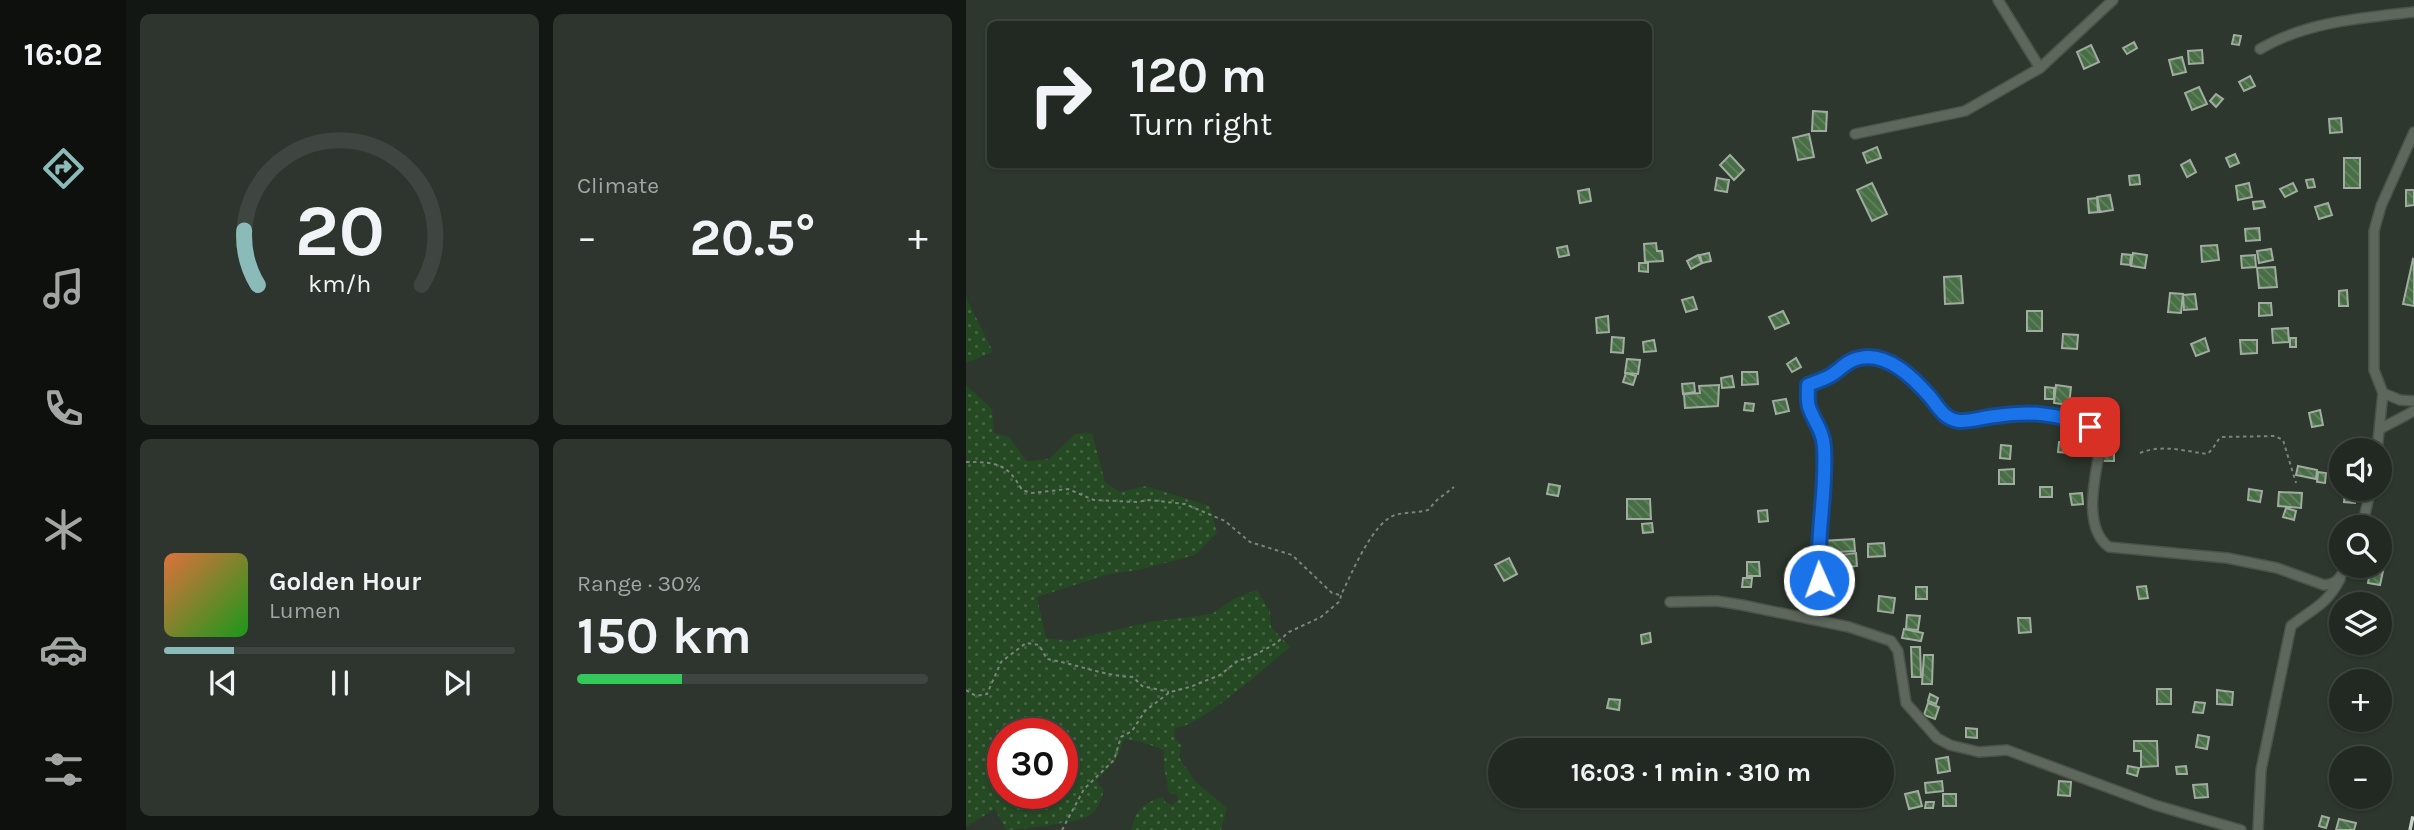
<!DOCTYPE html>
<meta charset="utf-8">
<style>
body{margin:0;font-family:Karla,sans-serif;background:#2e352f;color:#f1f3f6;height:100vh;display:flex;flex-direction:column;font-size:26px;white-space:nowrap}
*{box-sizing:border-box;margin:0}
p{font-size:23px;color:#a2a6a5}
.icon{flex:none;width:38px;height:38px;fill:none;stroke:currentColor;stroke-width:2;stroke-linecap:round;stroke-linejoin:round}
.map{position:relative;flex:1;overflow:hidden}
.side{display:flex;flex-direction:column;gap:14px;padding:14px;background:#131713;width:840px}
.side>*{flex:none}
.hud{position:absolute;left:21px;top:21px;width:665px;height:147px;border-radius:10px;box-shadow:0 2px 5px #0004,0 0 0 2px #3f4540;background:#222922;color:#f1f3f6;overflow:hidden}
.fabs{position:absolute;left:1363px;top:438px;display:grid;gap:14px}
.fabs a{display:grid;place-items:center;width:63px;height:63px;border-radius:50%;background:#222922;box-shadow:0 2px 5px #0004,0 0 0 2px #3f4540;font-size:35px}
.speed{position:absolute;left:21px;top:718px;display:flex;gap:14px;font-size:35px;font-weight:700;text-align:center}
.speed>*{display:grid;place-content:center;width:91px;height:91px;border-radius:50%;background:#222922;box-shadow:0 2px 5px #0004,0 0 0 2px #3f4540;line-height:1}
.speed .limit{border:10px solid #d22;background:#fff;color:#111}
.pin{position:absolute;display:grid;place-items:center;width:60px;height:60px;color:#fff;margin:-30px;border-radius:14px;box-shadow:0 4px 10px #0006}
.me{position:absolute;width:77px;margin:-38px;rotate:358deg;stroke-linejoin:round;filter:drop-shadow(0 0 5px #0008)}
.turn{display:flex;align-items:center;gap:24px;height:147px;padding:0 28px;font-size:32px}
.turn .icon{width:91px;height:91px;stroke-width:2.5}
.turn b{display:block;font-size:49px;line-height:60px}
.big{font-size:52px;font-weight:700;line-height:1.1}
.side .tile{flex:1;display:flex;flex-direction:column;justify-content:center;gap:10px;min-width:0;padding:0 24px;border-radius:10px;background:#2e352f}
.side .dial{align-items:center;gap:0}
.dial svg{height:182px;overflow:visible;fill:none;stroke:#3f4540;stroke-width:7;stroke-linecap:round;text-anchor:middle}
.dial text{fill:#f1f3f6;stroke:none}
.song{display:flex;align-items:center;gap:21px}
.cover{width:84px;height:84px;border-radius:10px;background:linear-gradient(135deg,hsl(20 70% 55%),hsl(120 70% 35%))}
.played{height:7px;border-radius:4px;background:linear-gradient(90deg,#8bbbb9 20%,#3f4540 20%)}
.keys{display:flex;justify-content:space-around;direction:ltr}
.heat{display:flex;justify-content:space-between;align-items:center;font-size:38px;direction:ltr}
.charge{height:10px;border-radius:5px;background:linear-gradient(90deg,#34c759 30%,#3f4540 0)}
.side .tiles{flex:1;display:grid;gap:14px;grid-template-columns:repeat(2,1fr)}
.trip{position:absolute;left:522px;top:738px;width:406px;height:70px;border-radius:35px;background:#222922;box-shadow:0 2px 5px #0004,0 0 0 2px #3f4540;font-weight:700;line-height:70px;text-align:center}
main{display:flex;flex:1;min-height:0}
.menu{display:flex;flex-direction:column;width:126px;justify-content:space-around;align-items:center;background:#0e100e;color:#a2a6a5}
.menu .icon{width:49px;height:49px}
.menu .on{color:#8bbbb9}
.menu b{font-size:32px;color:#f1f3f6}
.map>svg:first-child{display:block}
</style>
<main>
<nav class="menu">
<b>16:02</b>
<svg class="icon on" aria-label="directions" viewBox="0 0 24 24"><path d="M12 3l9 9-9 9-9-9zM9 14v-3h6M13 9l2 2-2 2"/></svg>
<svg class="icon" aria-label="music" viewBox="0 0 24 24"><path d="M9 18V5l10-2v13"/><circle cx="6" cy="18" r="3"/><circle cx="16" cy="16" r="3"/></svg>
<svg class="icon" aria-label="phone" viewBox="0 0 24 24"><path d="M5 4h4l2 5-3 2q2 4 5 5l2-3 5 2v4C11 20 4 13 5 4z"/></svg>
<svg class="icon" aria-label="climate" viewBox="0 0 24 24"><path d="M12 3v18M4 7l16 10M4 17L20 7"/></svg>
<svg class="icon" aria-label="car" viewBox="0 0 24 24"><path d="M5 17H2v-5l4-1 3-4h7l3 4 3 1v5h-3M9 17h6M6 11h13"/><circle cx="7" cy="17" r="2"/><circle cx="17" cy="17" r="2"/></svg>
<svg class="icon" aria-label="filters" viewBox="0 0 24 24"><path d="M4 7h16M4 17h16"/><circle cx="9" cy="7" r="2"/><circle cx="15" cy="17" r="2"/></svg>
</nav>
<section class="side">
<div class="tiles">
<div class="tile dial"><svg viewBox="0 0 100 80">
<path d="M14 69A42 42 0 1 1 86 69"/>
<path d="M14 69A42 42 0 0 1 8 45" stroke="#8bbbb9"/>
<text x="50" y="56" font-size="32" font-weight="700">20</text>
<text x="50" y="72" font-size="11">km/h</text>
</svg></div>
<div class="tile"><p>Climate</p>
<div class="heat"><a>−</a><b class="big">20.5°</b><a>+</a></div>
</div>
<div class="tile">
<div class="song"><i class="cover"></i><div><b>Golden Hour</b><p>Lumen</p></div></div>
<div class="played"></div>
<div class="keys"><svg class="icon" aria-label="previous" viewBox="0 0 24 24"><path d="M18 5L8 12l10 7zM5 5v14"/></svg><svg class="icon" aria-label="pause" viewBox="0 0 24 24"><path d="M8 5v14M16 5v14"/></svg><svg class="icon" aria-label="next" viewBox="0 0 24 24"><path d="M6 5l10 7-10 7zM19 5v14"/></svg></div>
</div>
<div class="tile"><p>Range · 30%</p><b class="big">150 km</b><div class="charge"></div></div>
</div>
</section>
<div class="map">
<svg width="1448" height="830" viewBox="0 0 1448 830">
<defs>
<pattern id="grass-dots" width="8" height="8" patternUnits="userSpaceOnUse" patternTransform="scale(1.75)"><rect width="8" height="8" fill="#254923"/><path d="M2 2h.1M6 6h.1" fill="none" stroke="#456443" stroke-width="1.8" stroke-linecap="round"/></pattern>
<pattern id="building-back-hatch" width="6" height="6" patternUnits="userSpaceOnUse" patternTransform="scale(1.75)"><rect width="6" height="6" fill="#486e45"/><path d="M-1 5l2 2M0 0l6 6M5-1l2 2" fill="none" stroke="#638360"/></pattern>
</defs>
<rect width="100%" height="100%" fill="#2d372d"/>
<g fill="url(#grass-dots)" fill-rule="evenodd">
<polygon points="0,297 27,352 0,363"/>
<path d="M0 385 26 409 28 433 43 437 61 461 83 459 109 434 126 433 139 482 154 492 180 486 244 506 251 533 229 555 173 570 143 574 71 597 80 638 103 641 183 622 246 614 269 598 291 590 304 612 305 627 324 647C302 665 232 728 209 728L208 736 215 745 213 757 229 781 261 808 255 830H165C171 807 176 805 197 796L199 802 206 805 212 800 210 794 203 793 198 767V750L173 741 158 739 150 760 130 781 138 790C135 800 132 812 121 817 113 822 52 830 40 830L29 809 0 827ZM37 733H96V793H37Z"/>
</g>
<g fill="url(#building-back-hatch)" stroke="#a0ac9f" stroke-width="2">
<polygon points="1268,35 1275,36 1273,45 1266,44"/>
<polygon points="1168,42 1171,48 1161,54 1157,48"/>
<polygon points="1125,45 1133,62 1118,69 1111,52"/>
<polygon points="1236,50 1237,63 1223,64 1222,51"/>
<polygon points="1216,57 1220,72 1207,75 1203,60"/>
<polygon points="1284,76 1289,86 1278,91 1273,82"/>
<polygon points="1233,87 1241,104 1226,110 1219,93"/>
<polygon points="1250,94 1257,99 1250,107 1244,101"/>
<polygon points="847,111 861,112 860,131 846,131"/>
<polygon points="1375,118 1376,132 1364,133 1363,119"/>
<polygon points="843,134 848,157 832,160 827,138"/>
<polygon points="911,147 915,158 901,163 897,153"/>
<polygon points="1269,154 1273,163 1264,167 1260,158"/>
<polygon points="764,155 778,170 768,180 754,165"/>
<rect x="1378" y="158" width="16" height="30"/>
<polygon points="1224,160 1230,172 1221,177 1215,165"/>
<polygon points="1173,175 1174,184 1164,185 1163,176"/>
<polygon points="751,178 763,180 761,192 749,190"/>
<polygon points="1347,179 1349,187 1342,188 1340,180"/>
<polygon points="906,183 921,214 906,221 891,190"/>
<polygon points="1283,183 1286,197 1272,200 1270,186"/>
<polygon points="1327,183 1331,191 1319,197 1314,189"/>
<polygon points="623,189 625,201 614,203 612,191"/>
<polygon points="1440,190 1448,190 1448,205 1440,206"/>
<polygon points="1144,195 1147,210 1134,212 1131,197"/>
<polygon points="1131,198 1132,212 1123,213 1122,199"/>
<polygon points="1297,201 1299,207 1288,209 1287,202"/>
<polygon points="1362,203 1366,215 1353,219 1349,207"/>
<polygon points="1293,228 1294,240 1280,241 1279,229"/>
<polygon points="690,243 691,251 696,251 697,261 679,262 678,244"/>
<polygon points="1251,245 1253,260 1236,262 1235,246"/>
<polygon points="601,246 603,255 593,257 591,248"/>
<polygon points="1305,249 1307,260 1293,263 1291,251"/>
<polygon points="743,253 745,261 736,263 734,255"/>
<polygon points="1167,253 1181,255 1179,268 1165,266"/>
<polygon points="1156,254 1165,255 1164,265 1155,264"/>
<polygon points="732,255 736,263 725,269 721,261"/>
<polygon points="1289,255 1290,267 1276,268 1275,256"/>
<polygon points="1447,259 1448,260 1448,306 1437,304"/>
<polygon points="673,263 682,263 682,272 673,271"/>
<polygon points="1309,267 1311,287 1293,288 1291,268"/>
<polygon points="995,276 997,303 979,304 978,277"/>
<polygon points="1381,290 1382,306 1373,306 1373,291"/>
<polygon points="1204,293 1217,294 1215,313 1202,312"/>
<polygon points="1229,294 1231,309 1218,310 1217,295"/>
<polygon points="727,297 731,309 720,312 716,300"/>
<polygon points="1293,303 1305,303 1306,315 1293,316"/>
<polygon points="817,311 823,323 809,329 803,317"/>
<rect x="1061" y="311" width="15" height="20"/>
<polygon points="642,316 643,332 631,333 630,318"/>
<polygon points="1322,328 1323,342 1307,343 1306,329"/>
<polygon points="1097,334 1112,335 1111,349 1096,348"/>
<polygon points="646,337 658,338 657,353 645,352"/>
<polygon points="1239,338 1243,351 1230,356 1225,344"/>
<rect x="1324" y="338" width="6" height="9"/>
<polygon points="688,340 690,351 678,352 677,342"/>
<polygon points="1274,340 1291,340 1291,353 1275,354"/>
<polygon points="830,358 835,367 826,372 821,364"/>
<polygon points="661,359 674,360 672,374 659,373"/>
<polygon points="776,372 791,372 792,384 776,385"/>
<polygon points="660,373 670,376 667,385 657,382"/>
<polygon points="766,376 768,387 756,388 755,378"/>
<polygon points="728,383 729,392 717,394 716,384"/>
<polygon points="753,385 752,406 719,408 718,394 734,393 733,386"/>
<polygon points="1090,385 1105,387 1103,405 1088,403"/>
<polygon points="1079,387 1088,388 1088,399 1079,399"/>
<polygon points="820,399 823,411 810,414 807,401"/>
<polygon points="779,403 788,404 787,411 778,410"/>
<polygon points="1354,410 1357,425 1346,427 1343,413"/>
<polygon points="1093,442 1104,443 1103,453 1092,452"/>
<polygon points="1035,445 1045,446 1044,459 1034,458"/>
<polygon points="1148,447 1148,461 1136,461 1136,448"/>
<polygon points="1332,466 1351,470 1350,479 1330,475"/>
<polygon points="1048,469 1048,484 1033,484 1033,470"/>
<polygon points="1352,472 1360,473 1359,483 1351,482"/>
<polygon points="583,484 594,486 592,496 581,494"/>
<rect x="1074" y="487" width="12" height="10"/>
<polygon points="1283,489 1296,491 1294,502 1282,500"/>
<polygon points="1379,491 1390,492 1389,503 1378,502"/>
<polygon points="1313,492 1336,493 1335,508 1312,506"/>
<polygon points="1116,493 1117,504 1106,505 1104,494"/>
<polygon points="661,499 684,499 685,519 661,519"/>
<polygon points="1320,508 1330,511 1328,520 1317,517"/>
<polygon points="801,510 802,521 793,522 792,511"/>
<polygon points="686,523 687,532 677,533 676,524"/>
<polygon points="888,539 889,551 856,553 855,541"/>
<polygon points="1414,542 1423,543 1414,585 1402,583 1405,565 1414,565"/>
<polygon points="918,543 919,556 902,557 902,544"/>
<polygon points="890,553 891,566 875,568 874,555"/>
<polygon points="543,558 551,574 538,581 529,565"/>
<polygon points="781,562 793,562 794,576 781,576"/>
<polygon points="777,578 786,578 785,587 776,587"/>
<polygon points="1180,586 1182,598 1173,599 1171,587"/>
<rect x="950" y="587" width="11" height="12"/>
<polygon points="913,596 929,598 927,613 912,611"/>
<polygon points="941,615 954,616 952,630 940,629"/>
<polygon points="1052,618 1064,618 1065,632 1053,633"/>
<polygon points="938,629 957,633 955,641 936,638"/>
<polygon points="684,633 685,642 676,644 675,635"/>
<polygon points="945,647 954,647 955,677 946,677"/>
<polygon points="958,655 967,655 966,684 956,684"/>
<rect x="1191" y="689" width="14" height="15"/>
<polygon points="1251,690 1267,692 1266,705 1251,704"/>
<polygon points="964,694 972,698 970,704 962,701"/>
<polygon points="643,699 654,700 653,710 641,708"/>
<polygon points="1229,702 1239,703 1237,713 1227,712"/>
<polygon points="962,703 973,707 969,719 958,715"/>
<polygon points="1000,728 1011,729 1011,738 1000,737"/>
<polygon points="1232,735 1243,737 1241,749 1230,747"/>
<polygon points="1168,741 1191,741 1192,766 1175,767 1175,751 1168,751"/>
<polygon points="982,757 984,771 972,773 970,759"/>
<polygon points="1162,766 1173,768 1171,776 1161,773"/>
<polygon points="1220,766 1221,774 1211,774 1210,767"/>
<polygon points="1414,771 1421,773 1416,796 1414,795"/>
<polygon points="976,781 977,791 960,793 959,783"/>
<polygon points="1093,781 1105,782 1104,796 1092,795"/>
<polygon points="1241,784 1242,797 1229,798 1227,785"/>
<polygon points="952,791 956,806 943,809 939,794"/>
<rect x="977" y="794" width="13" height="12"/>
<polygon points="960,802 968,802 967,808 959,808"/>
<polygon points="1356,816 1363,818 1360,828 1353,826"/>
<polygon points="1373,819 1390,823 1388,830 1370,830"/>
</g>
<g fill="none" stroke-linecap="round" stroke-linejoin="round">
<defs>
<g id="street">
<polyline points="1032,0 1074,68"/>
<path d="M1294 49C1340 22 1395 18 1448 12"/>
<polyline points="1448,132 1415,206 1408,231 1408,370 1417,393 1434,400 1448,401"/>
<polyline points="889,134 999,111 1074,68 1147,0"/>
<polyline points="1414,429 1448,411"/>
<polyline points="1411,450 1417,393"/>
<polyline points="1396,527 1405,488"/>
<polyline points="704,602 751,601 776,605 883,627 925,641 932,651 940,703 971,738 984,745 1013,752 1041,750 1189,805 1275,830"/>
<path d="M852 620 854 594 853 530 859 469 858 443 855 428 843 406 842 385C849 382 856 380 862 377 875 370 883 357 899 357 926 357 948 378 965 398 973 408 978 420 993 421 1003 422 1015 418 1025 416 1064 411 1106 409 1136 438 1131 469 1114 526 1143 547L1261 558 1311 568 1358 585C1372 584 1375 577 1380 565"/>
<path d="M1292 830 1295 770 1325 626C1347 608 1360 606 1374 579"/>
</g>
</defs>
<use href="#street" stroke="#4a5249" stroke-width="12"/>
<g stroke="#7b837b" stroke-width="2" stroke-dasharray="3.5 3.5" stroke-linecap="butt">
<path d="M1174 453C1195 444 1219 451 1241 454 1248 449 1249 443 1255 437L1309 436 1317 440 1330 483"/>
<path d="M0 462C30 462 41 463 56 490L66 493 102 489 128 500 171 502 183 500 219 504 259 521 284 542 326 555 366 593 374 595"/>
<path d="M0 690 10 696 21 694 35 662 60 643 73 645 81 659C110 664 138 676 167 677L176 686 203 692"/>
<path d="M96 830 118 789 148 760 155 737 166 731 179 711 204 692 224 687 254 675 273 660 281 659 309 644 323 632 355 617 374 601 375 595C386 573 406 523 429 515 439 512 452 513 462 510L471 500 488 487"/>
</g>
<use href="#street" stroke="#5d675c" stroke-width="9"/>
<polyline stroke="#cad1ca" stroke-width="3.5" stroke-dasharray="14 7" stroke-linecap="butt" points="1444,830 1448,811"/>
</g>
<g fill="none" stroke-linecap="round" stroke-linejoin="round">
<defs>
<path id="route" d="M853 580C850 535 861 492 858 447 857 430 848 422 843 407 841 400 842 391 842 385 849 382 856 380 862 377 874 371 880 360 894 358 922 352 948 378 965 398 973 408 978 419 993 421 1004 422 1018 417 1030 416 1063 411 1092 413 1124 427"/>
</defs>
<use href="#route" stroke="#114b97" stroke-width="18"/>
<use href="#route" stroke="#1a73e8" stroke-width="12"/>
</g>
</svg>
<div class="fabs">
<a><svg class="icon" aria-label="sound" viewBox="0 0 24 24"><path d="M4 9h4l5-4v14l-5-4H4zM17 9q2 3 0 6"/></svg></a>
<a><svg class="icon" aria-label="search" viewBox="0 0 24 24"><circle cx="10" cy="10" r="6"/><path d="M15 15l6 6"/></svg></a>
<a><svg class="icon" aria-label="layers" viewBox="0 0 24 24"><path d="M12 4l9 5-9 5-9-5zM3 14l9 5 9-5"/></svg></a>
<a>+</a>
<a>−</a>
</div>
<div class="speed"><div class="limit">30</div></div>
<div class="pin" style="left:1124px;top:427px;background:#d93025"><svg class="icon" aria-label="arrive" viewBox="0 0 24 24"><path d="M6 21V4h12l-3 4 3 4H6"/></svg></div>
<svg class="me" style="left:853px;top:580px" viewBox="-20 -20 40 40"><circle r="17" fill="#1a73e8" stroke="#fff" stroke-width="3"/><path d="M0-11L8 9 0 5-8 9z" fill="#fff"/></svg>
<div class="trip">16:03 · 1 min · 310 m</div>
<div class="hud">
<div class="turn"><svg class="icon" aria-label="right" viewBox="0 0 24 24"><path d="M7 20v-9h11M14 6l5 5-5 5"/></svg><div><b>120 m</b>Turn right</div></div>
</div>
</div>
</main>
